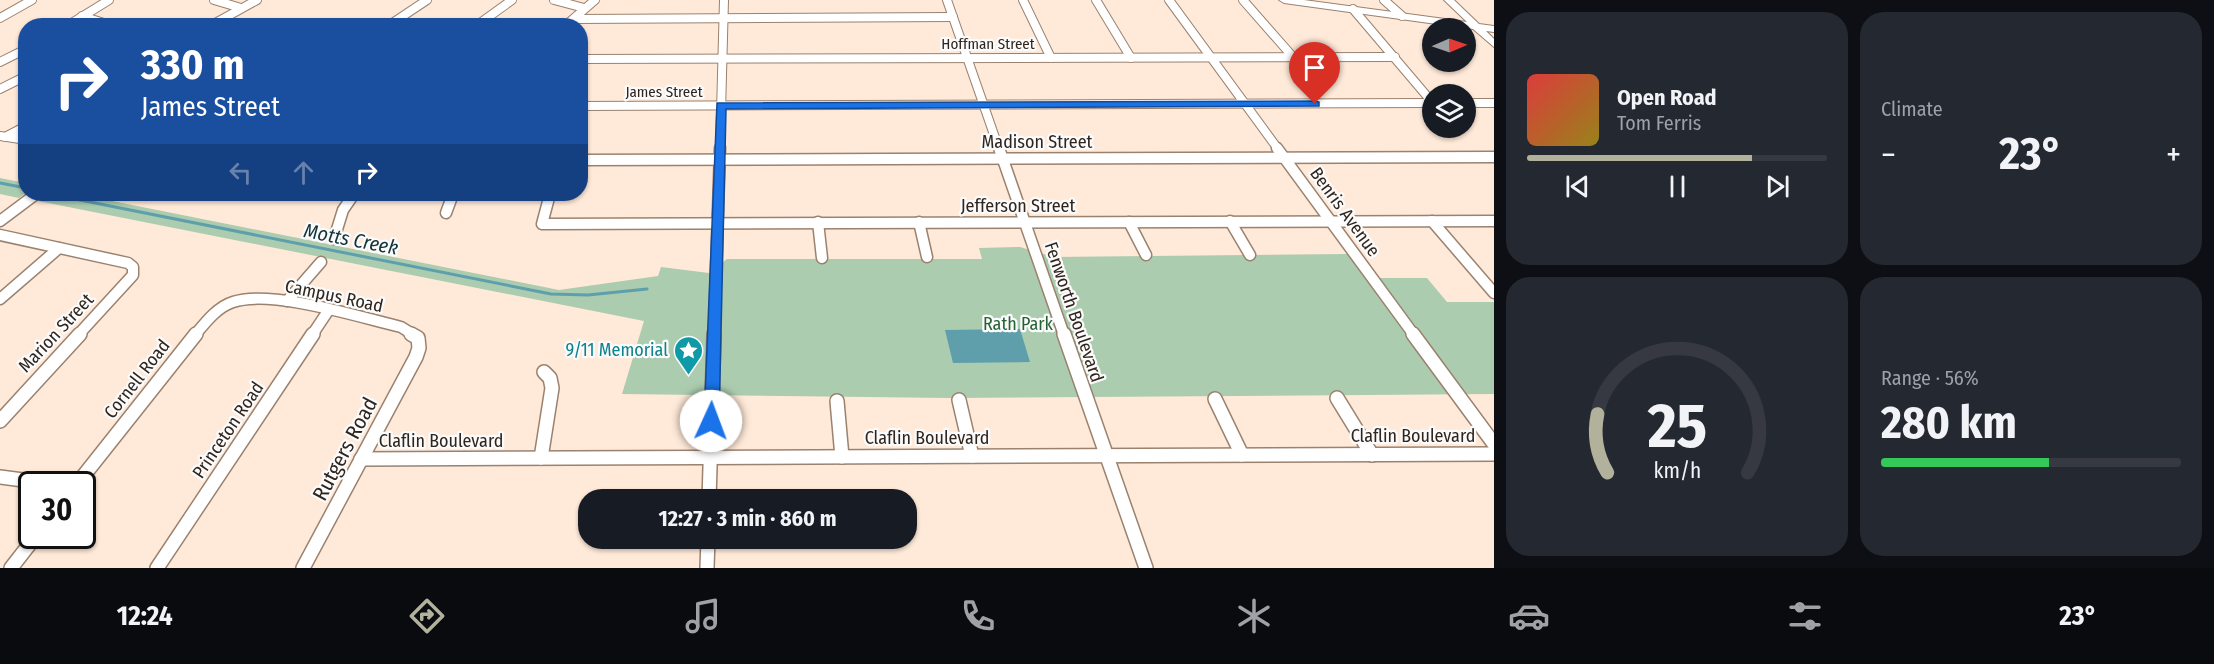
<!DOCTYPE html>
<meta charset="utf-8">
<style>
body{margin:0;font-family:"Fira Sans Condensed",sans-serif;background:#242831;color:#f1f3f6;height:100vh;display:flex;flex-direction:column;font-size:22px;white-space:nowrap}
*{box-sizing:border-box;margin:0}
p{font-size:20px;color:#9ea1a6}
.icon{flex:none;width:33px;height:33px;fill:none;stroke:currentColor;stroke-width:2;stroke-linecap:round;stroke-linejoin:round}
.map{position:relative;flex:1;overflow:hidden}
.details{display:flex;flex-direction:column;gap:12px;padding:12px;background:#0d0f14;width:720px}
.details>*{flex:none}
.top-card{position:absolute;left:18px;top:18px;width:570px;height:183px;border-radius:24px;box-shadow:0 2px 4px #0004;background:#1a4fa0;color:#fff;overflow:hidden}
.needle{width:39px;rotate:88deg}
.controls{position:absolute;left:1422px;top:18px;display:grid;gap:12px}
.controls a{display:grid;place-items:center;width:54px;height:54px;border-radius:50%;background:#171b24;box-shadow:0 2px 4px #0004;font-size:30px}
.speed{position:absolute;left:18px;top:471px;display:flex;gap:12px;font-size:30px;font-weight:700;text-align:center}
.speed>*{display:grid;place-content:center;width:78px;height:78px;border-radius:50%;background:#171b24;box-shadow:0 2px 4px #0004;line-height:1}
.speed .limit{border:3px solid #111;border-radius:9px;background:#fff;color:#111}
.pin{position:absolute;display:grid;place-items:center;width:51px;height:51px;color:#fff;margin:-62px -26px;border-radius:50% 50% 50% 0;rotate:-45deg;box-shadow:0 0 6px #0007}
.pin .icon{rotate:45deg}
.me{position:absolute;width:66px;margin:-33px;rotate:2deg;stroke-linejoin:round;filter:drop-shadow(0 0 4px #0008)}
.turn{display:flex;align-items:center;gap:21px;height:126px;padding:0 24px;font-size:27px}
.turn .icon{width:78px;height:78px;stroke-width:2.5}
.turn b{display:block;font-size:42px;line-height:51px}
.lanes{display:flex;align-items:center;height:57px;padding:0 24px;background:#0003;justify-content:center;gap:30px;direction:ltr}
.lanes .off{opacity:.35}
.big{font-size:45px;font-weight:700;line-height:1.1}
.details .widget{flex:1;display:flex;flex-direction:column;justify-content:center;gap:9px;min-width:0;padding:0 21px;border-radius:24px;background:#242831}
.details .dial{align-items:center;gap:0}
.dial svg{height:156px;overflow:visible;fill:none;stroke:#363941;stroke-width:7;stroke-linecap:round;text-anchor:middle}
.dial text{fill:#f1f3f6;stroke:none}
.song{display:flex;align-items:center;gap:18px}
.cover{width:72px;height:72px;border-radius:9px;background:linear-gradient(135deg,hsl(0 70% 55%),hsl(50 70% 35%))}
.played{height:6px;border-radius:3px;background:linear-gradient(90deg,#b2b19c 75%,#363941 75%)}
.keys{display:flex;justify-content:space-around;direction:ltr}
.heat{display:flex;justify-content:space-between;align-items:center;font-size:33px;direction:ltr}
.charge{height:9px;border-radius:4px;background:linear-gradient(90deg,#34c759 56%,#363941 0)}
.details .tiles{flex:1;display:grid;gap:12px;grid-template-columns:repeat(2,1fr)}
.trip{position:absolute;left:578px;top:489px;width:339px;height:60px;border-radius:24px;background:#171b24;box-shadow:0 2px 4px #0004;font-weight:700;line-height:60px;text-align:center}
.menu{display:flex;height:96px;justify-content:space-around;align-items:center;background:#090b0e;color:#9ea1a6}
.menu .icon{width:42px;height:42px}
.menu .selected{color:#b2b19c}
.menu b{font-size:27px;color:#f1f3f6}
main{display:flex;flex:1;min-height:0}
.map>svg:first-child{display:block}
</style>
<main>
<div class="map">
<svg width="1494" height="568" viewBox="0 0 1494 568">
<rect width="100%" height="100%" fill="#ffe9d8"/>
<g fill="#abccaf">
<polygon points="0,178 25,183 25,193 19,198 0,194"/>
<polygon points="49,194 77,194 559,290 658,276 661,267 709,273 727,259 982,259 979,248 1020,247 1054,257 1348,254 1366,278 1427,278 1447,302 1494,302 1494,394 950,398 622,394 644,321 38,201"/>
</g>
<polygon fill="#5f9fac" points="1020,329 1030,362 953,363 945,330"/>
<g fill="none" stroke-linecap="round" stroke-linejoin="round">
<g stroke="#5f9fac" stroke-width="3">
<polyline points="0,183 26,188"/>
<polyline points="50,194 551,294 588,295 647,289"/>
</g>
<defs>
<g id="minor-far2">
<polyline points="214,0 241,8"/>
<polyline points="554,0 584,8"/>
<polyline points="947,0 999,149"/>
<polyline points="1023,0 1051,58"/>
<polyline points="1096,0 1131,58"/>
<polyline points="1169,0 1278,149"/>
<polyline points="1243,0 1293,57"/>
<polyline points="1384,0 1402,16"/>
<polyline points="1353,9 1432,102"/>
<polyline points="82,16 113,26"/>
<polyline points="0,18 32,0"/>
<polyline points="574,19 953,17"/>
<polyline points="67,26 109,0"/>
<polyline points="210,26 257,0"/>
<polyline points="388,26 427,0"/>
<polyline points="476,26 512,0"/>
<polyline points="565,26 595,0"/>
<polyline points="580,59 1395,57"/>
<polyline points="0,62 26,49"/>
<polyline points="0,89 26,76"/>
<polyline points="1466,103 1494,103"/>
<polyline points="580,106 1432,103"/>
<polyline points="0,136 26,140"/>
<polyline points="5,137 26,126"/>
<polyline points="720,149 724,0"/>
</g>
<g id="minor-far1">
<polyline points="999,148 1064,335"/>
<polyline points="1277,148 1414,335"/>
<polyline points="580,160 1494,157"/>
<polyline points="550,194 542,224 1494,221"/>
<polyline points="446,213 453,194"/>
<polyline points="0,221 36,194"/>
<polyline points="1230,221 1250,255"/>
<polyline points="1432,221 1494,293"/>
<polyline points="818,222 822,258"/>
<polyline points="919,222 927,257"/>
<polyline points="1129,222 1146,255"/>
<polyline points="0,235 128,263 133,267 133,275 78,335"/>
<polyline points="334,239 343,210 354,194"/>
<polyline points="0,299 59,248"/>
<polyline points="287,301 321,262"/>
<path d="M195 335C205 323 217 307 233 302 271 289 359 317 401 327L414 335"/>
<polyline points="312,335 328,311"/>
<polyline points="714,335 720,148"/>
</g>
<g id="minor">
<polyline points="1064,334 1146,568"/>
<polyline points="1413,334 1494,444"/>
<polyline points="1337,398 1372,455"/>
<polyline points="1215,399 1242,455"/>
<polyline points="959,400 972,456"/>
<polyline points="837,401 842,457"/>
<polyline points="0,421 80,334"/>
<polyline points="541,458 552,388 550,378 544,372"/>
<polyline points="361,459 1494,454"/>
<polyline points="0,477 53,484"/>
<polyline points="77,484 196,334"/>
<polyline points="709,500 714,334"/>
<polyline points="11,568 36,536"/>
<polyline points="157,568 313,334"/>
<polyline points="303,568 416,357 419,348 418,338 411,334"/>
<polyline points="707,568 708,538"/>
</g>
<polygon id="major" points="1279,0 1304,0 1467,22 1444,0 1454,0 1479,24 1494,26 1494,32 1486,31 1494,39 1494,47 1473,29 1284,3"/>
</defs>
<use href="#minor-far2" stroke="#9a826f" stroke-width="10"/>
<use href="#minor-far1" stroke="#9a826f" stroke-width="13"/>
<use href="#minor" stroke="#9a826f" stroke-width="16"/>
<use href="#major" stroke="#9a826f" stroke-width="2"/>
<use href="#minor-far2" stroke="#fff" stroke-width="8"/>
<use href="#minor-far1" stroke="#fff" stroke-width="10"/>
<use href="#minor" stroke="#fff" stroke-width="13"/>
<use href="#major" fill="#fff" fill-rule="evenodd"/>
</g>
<polygon fill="#1a73e8" stroke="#114b97" stroke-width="1.5" points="1315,101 1319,102 1319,106 726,109 719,421 717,426 711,428 706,426 704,421 717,103"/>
<defs>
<symbol id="sight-pin" viewBox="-11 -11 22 30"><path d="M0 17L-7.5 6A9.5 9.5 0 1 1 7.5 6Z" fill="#0f9aa8" stroke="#fbfbfb"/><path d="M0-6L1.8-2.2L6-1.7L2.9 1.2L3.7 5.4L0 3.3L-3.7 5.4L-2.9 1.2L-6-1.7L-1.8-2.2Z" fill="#fff"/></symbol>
</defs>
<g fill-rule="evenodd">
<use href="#sight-pin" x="672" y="334" width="33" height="45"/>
</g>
<g text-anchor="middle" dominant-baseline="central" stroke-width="4.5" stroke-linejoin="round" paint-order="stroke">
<g font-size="15" fill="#2f251d" stroke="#fbfbfb">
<text x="988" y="44">Hoffman Street</text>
<text x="664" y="92">James Street</text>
</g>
<g font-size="18" fill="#2f251d" stroke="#fbfbfb">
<text x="1037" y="142">Madison Street</text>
<text x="1018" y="206">Jefferson Street</text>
<text transform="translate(1345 212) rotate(54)">Benris Avenue</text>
<text transform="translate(334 296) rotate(12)">Campus Road</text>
<text transform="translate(1074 312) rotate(71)">Fenworth Boulevard</text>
<text transform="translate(56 333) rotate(-47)">Marion Street</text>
<text transform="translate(137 379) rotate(-52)">Cornell Road</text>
<text transform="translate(228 430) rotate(-56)">Princeton Road</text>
<text x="1413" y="436">Claflin Boulevard</text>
<text x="927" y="438">Claflin Boulevard</text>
<text x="441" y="441">Claflin Boulevard</text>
</g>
<g font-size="18" fill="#266334" stroke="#fbfbfb">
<text x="1018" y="324">Rath Park</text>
</g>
<g font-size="18" fill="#0d838f" stroke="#fbfbfb" text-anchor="end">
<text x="668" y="350">9/11 Memorial</text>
</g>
<g font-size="20" font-style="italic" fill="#14343b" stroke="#fbfbfb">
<text transform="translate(351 239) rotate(11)">Motts Creek</text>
</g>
<g font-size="21" fill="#2f251d" stroke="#fbfbfb">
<text transform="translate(345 449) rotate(-62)">Rutgers Road</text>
</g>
</g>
</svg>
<div class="controls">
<a><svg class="needle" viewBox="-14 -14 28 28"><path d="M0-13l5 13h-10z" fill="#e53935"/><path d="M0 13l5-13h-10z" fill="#9ea1a6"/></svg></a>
<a><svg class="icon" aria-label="layers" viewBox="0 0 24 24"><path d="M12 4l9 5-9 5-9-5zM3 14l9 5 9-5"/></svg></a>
</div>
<div class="speed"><div class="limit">30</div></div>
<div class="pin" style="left:1315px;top:104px;background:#d93025"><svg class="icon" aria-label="arrive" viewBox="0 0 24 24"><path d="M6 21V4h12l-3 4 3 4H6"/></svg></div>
<svg class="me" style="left:711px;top:421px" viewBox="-20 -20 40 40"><circle r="19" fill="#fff"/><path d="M0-13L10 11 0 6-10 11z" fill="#1a73e8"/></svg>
<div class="trip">12:27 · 3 min · 860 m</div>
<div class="top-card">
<div class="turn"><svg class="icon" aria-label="right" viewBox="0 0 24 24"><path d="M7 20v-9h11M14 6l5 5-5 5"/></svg><div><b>330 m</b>James Street</div></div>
<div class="lanes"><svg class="icon off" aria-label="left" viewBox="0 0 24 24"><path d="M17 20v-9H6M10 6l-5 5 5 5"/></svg><svg class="icon off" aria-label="ahead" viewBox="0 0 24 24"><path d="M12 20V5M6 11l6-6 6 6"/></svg><svg class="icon" aria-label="right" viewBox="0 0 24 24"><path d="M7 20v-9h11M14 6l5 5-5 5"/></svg></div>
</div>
</div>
<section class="details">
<div class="tiles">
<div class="widget">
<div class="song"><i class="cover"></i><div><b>Open Road</b><p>Tom Ferris</p></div></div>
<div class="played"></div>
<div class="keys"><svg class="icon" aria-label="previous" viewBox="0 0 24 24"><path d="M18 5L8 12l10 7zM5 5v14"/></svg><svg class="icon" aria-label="pause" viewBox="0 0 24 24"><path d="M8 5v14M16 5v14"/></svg><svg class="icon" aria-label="next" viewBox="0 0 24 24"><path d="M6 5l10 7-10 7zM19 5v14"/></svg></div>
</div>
<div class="widget"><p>Climate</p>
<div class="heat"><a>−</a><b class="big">23°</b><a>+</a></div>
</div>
<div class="widget dial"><svg viewBox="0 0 100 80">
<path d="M14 69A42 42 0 1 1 86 69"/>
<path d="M14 69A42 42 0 0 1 9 39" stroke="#b2b19c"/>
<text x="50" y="56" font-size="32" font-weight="700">25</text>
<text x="50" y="72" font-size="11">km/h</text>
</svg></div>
<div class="widget"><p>Range · 56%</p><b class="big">280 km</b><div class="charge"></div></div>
</div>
</section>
</main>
<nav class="menu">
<b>12:24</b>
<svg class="icon selected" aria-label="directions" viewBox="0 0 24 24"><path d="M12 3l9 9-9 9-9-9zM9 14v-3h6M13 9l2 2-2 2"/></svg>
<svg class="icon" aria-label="music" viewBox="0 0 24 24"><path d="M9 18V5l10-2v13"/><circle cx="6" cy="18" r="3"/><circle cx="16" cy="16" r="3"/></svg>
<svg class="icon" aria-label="phone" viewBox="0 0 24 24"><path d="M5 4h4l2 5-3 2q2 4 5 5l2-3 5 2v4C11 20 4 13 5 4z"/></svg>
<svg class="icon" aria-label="climate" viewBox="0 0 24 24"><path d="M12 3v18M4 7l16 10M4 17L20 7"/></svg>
<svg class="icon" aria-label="car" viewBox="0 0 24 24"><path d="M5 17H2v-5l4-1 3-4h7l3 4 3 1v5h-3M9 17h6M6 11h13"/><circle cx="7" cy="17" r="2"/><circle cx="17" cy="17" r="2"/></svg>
<svg class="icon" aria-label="filters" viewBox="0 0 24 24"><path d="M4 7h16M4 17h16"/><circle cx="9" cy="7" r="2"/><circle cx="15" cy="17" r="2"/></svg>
<b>23°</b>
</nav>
